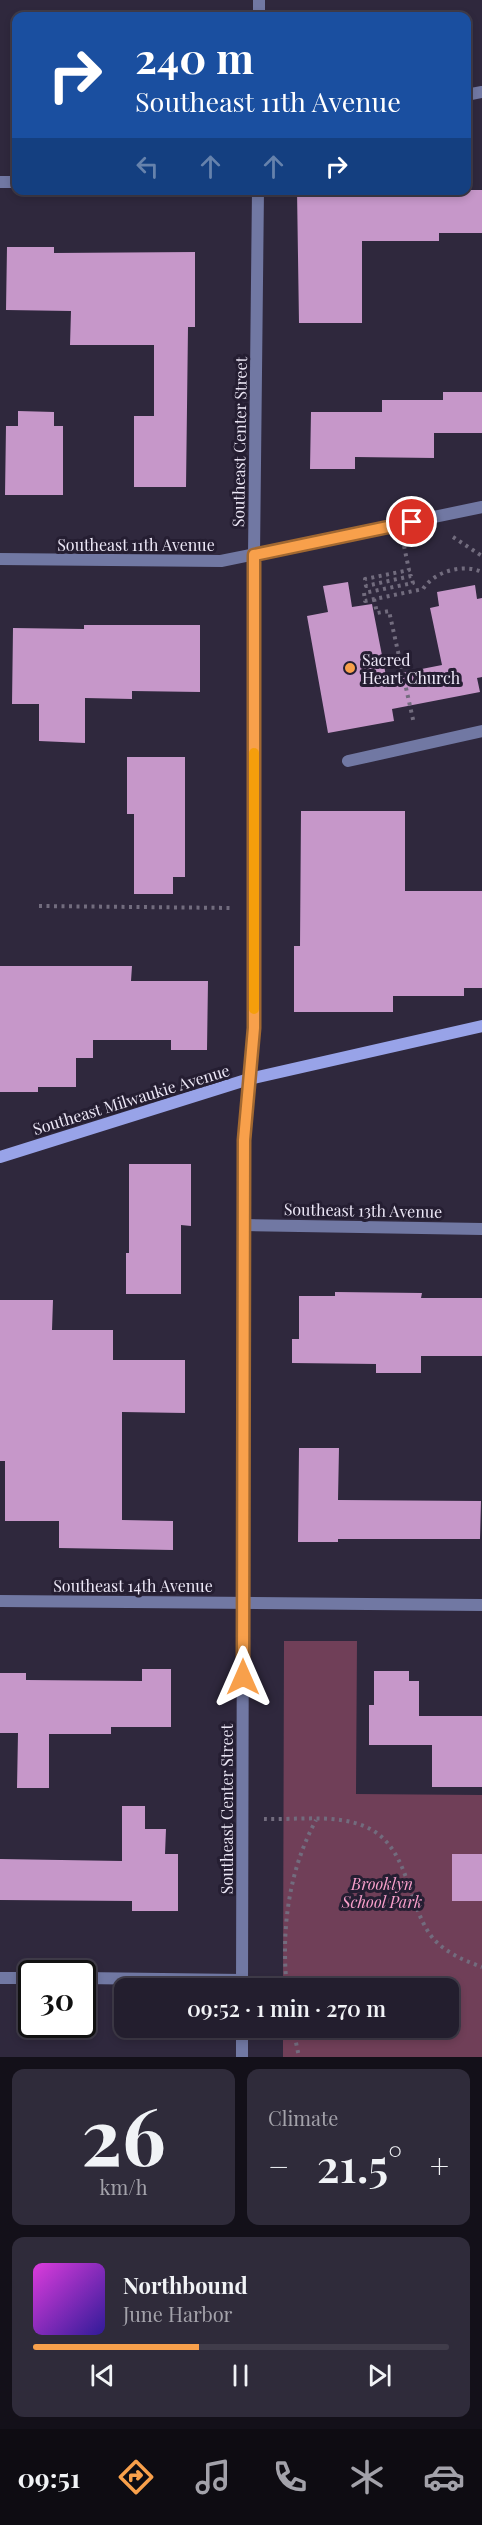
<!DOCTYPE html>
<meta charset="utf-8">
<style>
body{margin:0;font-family:"Playfair Display",serif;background:#2f2b3a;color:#f1f3f6;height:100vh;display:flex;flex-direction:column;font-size:22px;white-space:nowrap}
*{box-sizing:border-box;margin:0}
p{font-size:20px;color:#a3a2aa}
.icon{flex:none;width:33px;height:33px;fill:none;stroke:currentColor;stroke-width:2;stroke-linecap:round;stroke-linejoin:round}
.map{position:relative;height:2057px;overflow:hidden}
.sheet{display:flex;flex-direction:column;gap:12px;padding:12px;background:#131019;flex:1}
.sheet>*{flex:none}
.hud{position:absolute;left:12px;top:12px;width:459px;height:183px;border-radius:12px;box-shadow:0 3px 9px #0003,0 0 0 2px #403c4a;background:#1a4fa0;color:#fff;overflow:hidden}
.speed{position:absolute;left:18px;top:1960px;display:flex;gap:12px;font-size:30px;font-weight:700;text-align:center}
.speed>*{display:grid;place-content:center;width:78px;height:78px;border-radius:50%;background:#231e2e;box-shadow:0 3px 9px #0003,0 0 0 2px #403c4a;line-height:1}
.speed .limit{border:3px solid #111;border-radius:9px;background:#fff;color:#111}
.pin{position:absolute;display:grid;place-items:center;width:51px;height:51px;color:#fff;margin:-26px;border:3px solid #fff;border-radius:50%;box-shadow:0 2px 6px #0007}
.me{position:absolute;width:66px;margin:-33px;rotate:0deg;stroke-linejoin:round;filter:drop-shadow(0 0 4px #0008)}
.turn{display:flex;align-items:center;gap:21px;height:126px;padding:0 24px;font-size:27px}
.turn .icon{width:78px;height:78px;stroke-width:2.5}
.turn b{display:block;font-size:42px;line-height:51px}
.lanes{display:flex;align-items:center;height:57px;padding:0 24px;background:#0003;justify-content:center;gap:30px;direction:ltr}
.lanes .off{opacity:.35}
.big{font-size:45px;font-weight:600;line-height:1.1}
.sheet .tile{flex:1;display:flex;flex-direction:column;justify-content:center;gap:9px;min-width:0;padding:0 21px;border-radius:12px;background:#2f2b3a}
.sheet .dial{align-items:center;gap:0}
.dial b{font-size:78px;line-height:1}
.song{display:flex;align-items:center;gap:18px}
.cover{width:72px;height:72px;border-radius:9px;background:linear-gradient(135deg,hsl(300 70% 55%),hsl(250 70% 35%))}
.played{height:6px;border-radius:3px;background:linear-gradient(90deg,#f8a04b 40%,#403c4a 40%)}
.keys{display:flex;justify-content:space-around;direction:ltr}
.heat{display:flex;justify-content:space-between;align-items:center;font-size:33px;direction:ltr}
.sheet .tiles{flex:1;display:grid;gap:12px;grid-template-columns:1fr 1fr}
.tile:last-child{grid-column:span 2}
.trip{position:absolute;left:114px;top:1978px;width:345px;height:60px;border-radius:12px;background:#231e2e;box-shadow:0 3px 9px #0003,0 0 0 2px #403c4a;font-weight:600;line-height:60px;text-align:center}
.menu{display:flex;height:96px;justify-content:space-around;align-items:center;background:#0e0c12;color:#a3a2aa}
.menu .icon{width:42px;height:42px}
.menu .active{color:#f8a04b}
.menu b{font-size:27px;color:#f1f3f6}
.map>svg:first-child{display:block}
</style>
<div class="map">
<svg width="482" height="2057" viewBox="0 0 482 2057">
<rect width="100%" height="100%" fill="#2f283d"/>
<polygon fill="#703f58" points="284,1641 357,1641 356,1794 482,1795 482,2057 283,2057 283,2028 448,2028 448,1989 283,1989"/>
<g fill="#c697c9">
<polygon points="297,190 482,190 482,233 439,233 439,241 362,241 362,323 299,323"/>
<polygon points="7,247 54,247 54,253 195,252 195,327 188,327 186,487 134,487 134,416 154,416 154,345 70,345 71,311 6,310"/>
<polygon points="443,392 482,392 482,433 434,433 434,458 355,457 355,469 310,469 311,412 382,412 382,400 443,400"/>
<polygon points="18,411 54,412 54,426 63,426 63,495 5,495 6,426 18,426"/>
<polygon points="348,582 352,607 372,604 386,676 442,665 430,608 439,606 437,592 475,585 477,599 482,598 482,677 477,678 480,692 392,709 394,721 328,733 307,616 328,612 323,586"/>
<polygon points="84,625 200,625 200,692 132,691 132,699 85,698 85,743 39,741 39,704 12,704 13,628 84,629"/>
<polygon points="127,757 185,757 185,877 173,877 173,894 134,894 134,814 127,814"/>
<polygon points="301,811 405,811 405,891 482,891 482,988 464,988 464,996 393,996 393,1012 294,1012 294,946 300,946"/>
<polygon points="0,966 132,966 131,981 208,981 207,1050 171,1050 171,1040 93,1040 93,1058 76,1058 76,1087 38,1087 38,1092 0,1092"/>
<polygon points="129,1164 191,1164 191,1226 181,1225 181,1294 126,1294 126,1253 129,1253"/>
<polygon points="335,1292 422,1293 421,1298 482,1298 482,1356 421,1356 421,1373 376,1373 376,1364 292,1363 292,1339 299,1339 299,1296 335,1296"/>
<polygon points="0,1300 53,1300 52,1330 113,1330 113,1360 185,1360 185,1413 122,1412 122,1520 173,1521 173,1550 59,1548 59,1521 5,1521 5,1461 0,1461"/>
<polygon points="299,1448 339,1448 338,1500 481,1501 480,1539 338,1539 338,1542 298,1542"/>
<polygon points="142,1669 171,1669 171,1727 111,1727 111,1734 49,1734 49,1788 17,1788 18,1733 0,1733 0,1673 26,1673 26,1680 142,1681"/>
<polygon points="374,1671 409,1671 409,1681 419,1681 419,1716 482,1716 482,1787 432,1787 432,1745 369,1745 369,1705 374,1705"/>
<polygon points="122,1806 145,1806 145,1829 166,1829 165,1854 178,1854 178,1911 132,1911 132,1901 0,1900 0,1859 122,1861"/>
<rect x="452" y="1854" width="30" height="47"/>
</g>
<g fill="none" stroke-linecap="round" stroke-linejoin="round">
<g stroke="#726c7e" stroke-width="4" stroke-dasharray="3 4.5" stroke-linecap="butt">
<polyline points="453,537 482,556"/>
<path d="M404 546 409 570 365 579 366 586 411 576 413 583 364 593 365 601 423 589C434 572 462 563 482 572"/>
<polyline points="374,599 377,613 389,611 414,724"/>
<polyline points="39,906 233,908"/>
<path d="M264 1819C295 1820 335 1814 364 1826 408 1844 406 1898 429 1933 441 1951 463 1960 482 1967"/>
<path d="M287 1989C281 1931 288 1872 316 1820"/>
<polyline points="293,2028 299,2057"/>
</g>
<polyline stroke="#7178a3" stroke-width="12" points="348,761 482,731"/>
<g stroke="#7178a3" stroke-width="12">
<polyline points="259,0 259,16"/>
<polyline points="466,95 482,92"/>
<polyline points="0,182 16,182"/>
<polyline points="0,559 221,561 482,507"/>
<polyline points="244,1225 482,1229"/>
<polyline points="0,1601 482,1605"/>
<polyline points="0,1978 32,1978"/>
<polyline points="82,1978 242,1980"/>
<polyline points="242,1989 244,1140 254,1028 254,555 258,190"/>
<polyline points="242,2057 242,2028"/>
</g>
<polyline stroke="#98a3e8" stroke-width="12" points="0,1157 249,1079 482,1026"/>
</g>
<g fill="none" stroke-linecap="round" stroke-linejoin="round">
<defs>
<polyline id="route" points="243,1677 244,1140 254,1028 254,555 412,522"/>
</defs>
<use href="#route" stroke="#a16831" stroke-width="15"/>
<use href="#route" stroke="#f8a04b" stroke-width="10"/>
<polyline stroke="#f59e0b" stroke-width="10" points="254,753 254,1009"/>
</g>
<circle fill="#f8a04b" stroke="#251e32" stroke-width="2" cx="350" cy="668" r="6"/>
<g text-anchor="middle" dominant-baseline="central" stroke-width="6" stroke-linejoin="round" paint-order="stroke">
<g font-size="16" fill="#ede8f7" stroke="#251e32">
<text transform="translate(239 442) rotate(-89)">Southeast Center Street</text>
<text x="136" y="544">Southeast 11th Avenue</text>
<text transform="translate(131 1099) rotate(-17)">Southeast Milwaukie Avenue</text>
<text transform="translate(363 1210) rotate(1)">Southeast 13th Avenue</text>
<text x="133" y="1585">Southeast 14th Avenue</text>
<text transform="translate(226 1809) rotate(-90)">Southeast Center Street</text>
</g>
<g font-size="16" fill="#ede8f7" stroke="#251e32" text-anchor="start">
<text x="362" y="659">Sacred<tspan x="362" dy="18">Heart Church</tspan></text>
</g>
<g font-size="16" font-style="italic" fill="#f89fcb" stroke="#251e32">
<text x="382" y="1883">Brooklyn<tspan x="382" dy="18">School Park</tspan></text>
</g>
</g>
</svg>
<div class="speed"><div class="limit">30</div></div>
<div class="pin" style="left:412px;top:522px;background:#d93025"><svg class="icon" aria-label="arrive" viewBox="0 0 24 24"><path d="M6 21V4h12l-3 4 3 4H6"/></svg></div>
<svg class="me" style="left:243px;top:1677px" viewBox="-20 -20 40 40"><path d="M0-17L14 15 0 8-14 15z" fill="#f8a04b" stroke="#fff" stroke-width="4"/></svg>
<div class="trip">09:52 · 1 min · 270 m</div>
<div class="hud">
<div class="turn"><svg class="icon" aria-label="right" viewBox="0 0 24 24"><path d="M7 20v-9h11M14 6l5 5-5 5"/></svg><div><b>240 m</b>Southeast 11th Avenue</div></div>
<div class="lanes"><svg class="icon off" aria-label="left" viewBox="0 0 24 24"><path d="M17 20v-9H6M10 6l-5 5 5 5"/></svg><svg class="icon off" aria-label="ahead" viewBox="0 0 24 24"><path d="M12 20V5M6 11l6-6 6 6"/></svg><svg class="icon off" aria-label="ahead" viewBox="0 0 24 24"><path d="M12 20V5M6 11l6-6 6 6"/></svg><svg class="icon" aria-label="right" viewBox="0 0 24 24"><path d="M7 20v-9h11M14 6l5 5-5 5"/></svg></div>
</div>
</div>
<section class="sheet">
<div class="tiles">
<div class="tile dial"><b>26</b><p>km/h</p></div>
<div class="tile"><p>Climate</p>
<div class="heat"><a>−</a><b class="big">21.5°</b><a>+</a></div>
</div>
<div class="tile">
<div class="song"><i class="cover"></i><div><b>Northbound</b><p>June Harbor</p></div></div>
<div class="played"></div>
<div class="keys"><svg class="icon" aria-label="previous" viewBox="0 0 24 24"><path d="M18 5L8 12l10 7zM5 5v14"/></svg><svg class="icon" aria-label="pause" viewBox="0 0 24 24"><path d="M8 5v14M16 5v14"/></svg><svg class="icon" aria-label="next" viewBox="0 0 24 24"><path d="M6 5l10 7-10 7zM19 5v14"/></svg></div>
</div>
</div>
</section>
<nav class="menu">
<b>09:51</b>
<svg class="icon active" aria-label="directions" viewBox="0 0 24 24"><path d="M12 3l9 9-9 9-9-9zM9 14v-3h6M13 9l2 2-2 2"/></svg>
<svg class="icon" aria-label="music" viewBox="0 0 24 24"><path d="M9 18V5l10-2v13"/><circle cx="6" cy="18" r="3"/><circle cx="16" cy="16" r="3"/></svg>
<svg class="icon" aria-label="phone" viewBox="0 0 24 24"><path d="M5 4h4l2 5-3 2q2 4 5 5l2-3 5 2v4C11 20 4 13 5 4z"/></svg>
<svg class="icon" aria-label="climate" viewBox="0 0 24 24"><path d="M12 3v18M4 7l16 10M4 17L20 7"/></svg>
<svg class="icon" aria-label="car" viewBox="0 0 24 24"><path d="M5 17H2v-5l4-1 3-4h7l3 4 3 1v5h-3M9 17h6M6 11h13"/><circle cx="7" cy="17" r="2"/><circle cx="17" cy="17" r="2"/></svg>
</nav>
